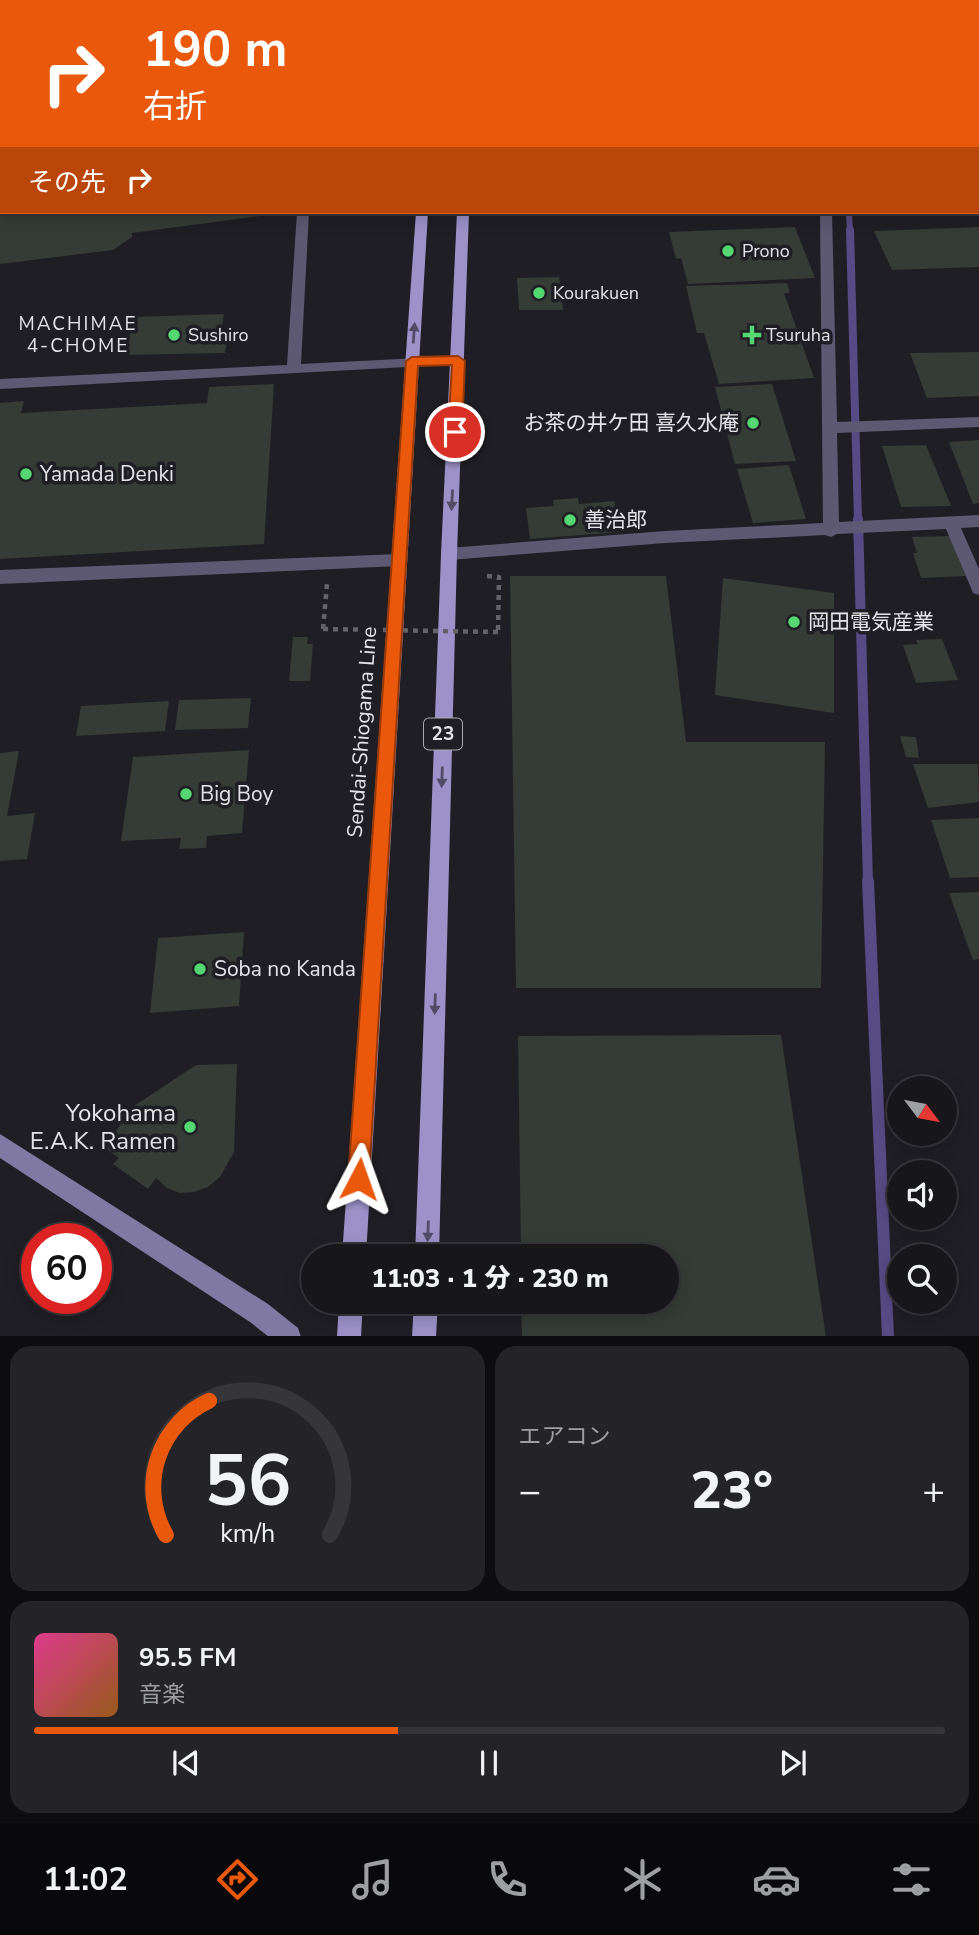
<!DOCTYPE html>
<html lang="ja">
<meta charset="utf-8">
<style>
body{margin:0;font-family:"Nunito Sans","Noto Sans JP",sans-serif;background:#242328;color:#f1f3f6;height:100vh;display:flex;flex-direction:column;font-size:26px;white-space:nowrap}
*{box-sizing:border-box;margin:0}
p{font-size:23px;color:#9e9fa3}
.icon{flex:none;width:38px;height:38px;fill:none;stroke:currentColor;stroke-width:2;stroke-linecap:round;stroke-linejoin:round}
.map{position:relative;height:1336px;overflow:hidden}
.side{display:flex;flex-direction:column;gap:10px;padding:10px;background:#0d0c0f;flex:1}
.side>*{flex:none}
.guide{position:absolute;left:0px;top:0px;width:980px;height:214px;box-shadow:0 4px 18px #0003,0 0 0 2px #36353a;background:#ea580c;color:#fff;overflow:hidden}
.needle{width:46px;rotate:122deg}
.tools{position:absolute;left:887px;top:1076px;display:grid;gap:14px}
.tools a{display:grid;place-items:center;width:70px;height:70px;border-radius:50%;background:#17161b;box-shadow:0 4px 18px #0003,0 0 0 2px #36353a;font-size:35px}
.speed{position:absolute;left:21px;top:1223px;display:flex;gap:14px;font-size:35px;font-weight:700;text-align:center}
.speed>*{display:grid;place-content:center;width:91px;height:91px;border-radius:50%;background:#17161b;box-shadow:0 4px 18px #0003,0 0 0 2px #36353a;line-height:1}
.speed .limit{border:10px solid #d22;background:#fff;color:#111}
.pin{position:absolute;display:grid;place-items:center;width:60px;height:60px;color:#fff;margin:-30px;border:4px solid #fff;border-radius:50%;box-shadow:0 2px 7px #0007}
.me{position:absolute;width:77px;margin:-38px;rotate:4deg;stroke-linejoin:round;filter:drop-shadow(0 0 5px #0008)}
.turn{display:flex;align-items:center;gap:24px;height:147px;padding:0 28px;font-size:32px}
.turn .icon{width:91px;height:91px;stroke-width:2.5}
.turn b{display:block;font-size:49px;line-height:60px}
.then{display:flex;align-items:center;height:66px;padding:0 28px;background:#0003;gap:14px;font-size:26px}
.big{font-size:52px;font-weight:800;line-height:1.1}
.side .card{flex:1;display:flex;flex-direction:column;justify-content:center;gap:10px;min-width:0;padding:0 24px;border-radius:21px;background:#242328}
.side .dial{align-items:center;gap:0}
.dial svg{height:182px;overflow:visible;fill:none;stroke:#36353a;stroke-width:7;stroke-linecap:round;text-anchor:middle}
.dial text{fill:#f1f3f6;stroke:none}
.song{display:flex;align-items:center;gap:21px}
.cover{width:84px;height:84px;border-radius:10px;background:linear-gradient(135deg,hsl(330 70% 55%),hsl(30 70% 35%))}
.played{height:7px;border-radius:4px;background:linear-gradient(90deg,#ea580c 40%,#36353a 40%)}
.keys{display:flex;justify-content:space-around;direction:ltr}
.heat{display:flex;justify-content:space-between;align-items:center;font-size:38px;direction:ltr}
.side .tiles{flex:1;display:grid;gap:10px;grid-template-columns:1fr 1fr}
.card:last-child{grid-column:span 2}
.trip{position:absolute;left:301px;top:1244px;width:378px;height:70px;border-radius:35px;background:#17161b;box-shadow:0 4px 18px #0003,0 0 0 2px #36353a;font-weight:800;line-height:70px;text-align:center}
.menu{display:flex;height:112px;justify-content:space-around;align-items:center;background:#09090b;color:#9e9fa3}
.menu .icon{width:49px;height:49px}
.menu .on{color:#ea580c}
.menu b{font-size:32px;color:#f1f3f6}
.map>svg:first-child{display:block}
</style>
<div class="map">
<svg width="979" height="1337" viewBox="0 0 979 1337">
<rect width="100%" height="100%" fill="#1f1e24"/>
<g fill="none" stroke-linecap="round" stroke-linejoin="round">
<polyline stroke="#574b85" stroke-width="6" points="849,212 850,232"/>
<polyline stroke="#574b85" stroke-width="8" points="850,230 858,521"/>
<polyline stroke="#574b85" stroke-width="10" points="858,519 868,883"/>
<polyline stroke="#574b85" stroke-width="12" points="868,881 888,1337"/>
</g>
<g fill="#353b35">
<polygon points="0,212 271,212 267,215 132,233 132,237 113,250 0,264"/>
<polygon points="795,227 815,278 688,284 681,258 676,259 669,232"/>
<polygon points="979,227 979,267 892,270 874,231"/>
<polygon points="559,277 563,310 519,310 517,278"/>
<polygon points="787,283 790,293 784,293 814,378 719,384 704,333 697,333 686,286"/>
<polygon points="224,314 220,337 228,336 225,353 125,355 134,317"/>
<polygon points="979,352 979,396 927,398 910,353"/>
<polygon points="274,384 264,544 0,559 0,403 24,401 21,413 207,403 209,387"/>
<polygon points="772,384 796,461 735,464 715,387"/>
<polygon points="979,440 979,503 973,504 949,442"/>
<polygon points="926,445 951,506 901,507 882,446"/>
<polygon points="789,465 806,519 753,523 737,469"/>
<polygon points="578,498 579,504 614,501 621,532 530,539 526,508 554,506 553,500"/>
<polygon points="950,536 966,576 921,578 913,553 917,553 912,537"/>
<polygon points="510,576 666,576 686,742 825,742 821,988 516,988"/>
<polygon points="723,578 834,593 834,713 715,695"/>
<polygon points="293,637 308,637 307,644 313,644 310,681 289,681"/>
<polygon points="942,639 958,680 916,683 903,645 918,644 916,640"/>
<polygon points="251,698 248,728 175,730 179,700"/>
<polygon points="169,701 165,731 76,736 81,706"/>
<polygon points="900,736 916,737 919,758 906,757"/>
<polygon points="249,750 242,833 207,836 206,848 179,849 181,838 121,841 133,757"/>
<polygon points="19,751 7,816 35,813 27,859 0,861 0,753"/>
<polygon points="913,764 978,764 979,802 928,808"/>
<polygon points="979,818 979,877 950,878 931,820"/>
<polygon points="979,892 979,959 973,960 949,893"/>
<polygon points="244,932 239,1006 150,1013 158,938"/>
<polygon points="781,1035 826,1337 522,1337 521,1302 667,1302 667,1256 521,1256 518,1036"/>
<polygon points="237,1064 234,1152 220,1177 208,1187 194,1192 180,1193 167,1188 156,1178 148,1189 113,1164 119,1158 104,1147 134,1106 196,1065"/>
</g>
<g fill="none" stroke-linecap="round" stroke-linejoin="round">
<g stroke="#636267" stroke-width="4.5" stroke-dasharray="5 5" stroke-linecap="butt">
<polyline points="487,576 499,577 498,632"/>
<polyline points="323,629 327,584"/>
</g>
<g fill="#5d5973" fill-rule="evenodd">
<polygon points="733,0 743,0 744,2 734,2"/>
<rect x="978" y="49" width="1" height="6"/>
<polygon points="297,212 309,212 301,364 458,356 463,358 463,364 0,389 0,379 287,365"/>
<polygon points="820,212 832,212 837,422 979,417 979,427 837,433 839,522 979,515 979,527 961,528 979,569 979,595 973,593 971,588 946,529 837,534 831,537 825,535 665,543 449,560 443,558 441,554 443,550 449,548 665,531 823,523"/>
<polygon points="399,554 407,560 399,566 0,584 0,570"/>
</g>
<polygon fill="#8079a3" fill-rule="evenodd" points="0,1134 268,1304 298,1328 301,1337 269,1337 250,1322 0,1158"/>
<g fill="#9c92c9" fill-rule="evenodd">
<rect x="431" y="0" width="10" height="2"/>
<rect x="468" y="0" width="10" height="2"/>
<polygon points="416,212 428,212 366,1256 342,1256"/>
<polygon points="457,212 469,212 457,554 439,1256 415,1256 441,554"/>
<polygon points="339,1302 363,1302 361,1337 337,1337"/>
<polygon points="414,1302 438,1302 436,1337 412,1337"/>
</g>
<polyline stroke="#7f7f84" stroke-width="3.5" points="35,2 54,0"/>
<polyline stroke="#636267" stroke-width="4.5" stroke-dasharray="5 5" stroke-linecap="butt" points="323,629 498,632"/>
</g>
<defs><path id="oneway-solid" d="M-6-.8H1V-3.2L6.5 0L1 3.2V.8H-6Z" transform="scale(1.75)"/></defs>
<g fill="#514c66">
<use href="#oneway-solid" transform="translate(414 333) rotate(-86)"/>
<use href="#oneway-solid" transform="translate(452 500) rotate(93)"/>
<use href="#oneway-solid" transform="translate(442 777) rotate(92)"/>
<use href="#oneway-solid" transform="translate(435 1004) rotate(92)"/>
<use href="#oneway-solid" transform="translate(428 1231) rotate(92)"/>
</g>
<polygon fill="#ea580c" stroke="#983908" stroke-width="2" points="458,356 465,361 462,432 455,437 448,432 452,365 418,366 369,1179 366,1187 359,1190 351,1187 348,1179 406,361 412,357"/>
<g fill="#54d672" stroke="#1f1e24" stroke-width="2.5">
<circle cx="728" cy="251" r="7"/>
<circle cx="539" cy="293" r="7"/>
<circle cx="174" cy="335" r="7"/>
<path d="M748.5 324.5h7v7h7v7h-7v7h-7v-7h-7v-7h7z"/>
<circle cx="753" cy="423" r="7"/>
<circle cx="26" cy="474" r="7"/>
<circle cx="570" cy="520" r="7"/>
<circle cx="794" cy="622" r="7"/>
<circle cx="186" cy="794" r="7"/>
<circle cx="200" cy="969" r="7"/>
<circle cx="190" cy="1127" r="7"/>
</g>
<g text-anchor="middle" dominant-baseline="central" stroke-width="7" stroke-linejoin="round" paint-order="stroke">
<g font-size="18" fill="#e4e4e8" stroke="#1f1e24" text-anchor="start">
<text x="742" y="251">Prono</text>
<text x="553" y="293">Kourakuen</text>
<text x="188" y="335">Sushiro</text>
<text x="766" y="335">Tsuruha</text>
</g>
<g font-size="19" letter-spacing="2" fill="#e4e4e8" stroke="#1f1e24">
<text x="78" y="324">MACHIMAE<tspan x="78" dy="22">4-CHOME</tspan></text>
</g>
<rect fill="#1f1e24" stroke="#a9a9ad" stroke-width="2" x="424" y="718.5" width="38" height="31" rx="5"/>
<g font-size="19" font-weight="bold" fill="#e4e4e8">
<text x="443" y="734">23</text>
</g>
<g font-size="21" fill="#e4e4e8" stroke="#1f1e24" text-anchor="start">
<text x="739" y="423" text-anchor="end">お茶の井ケ田 喜久水庵</text>
<text x="40" y="474">Yamada Denki</text>
<text x="584" y="520">善治郎</text>
<text x="808" y="622">岡田電気産業</text>
<text x="200" y="794">Big Boy</text>
<text x="214" y="969">Soba no Kanda</text>
</g>
<g font-size="21" fill="#e4e4e8" stroke="#1f1e24">
<text transform="translate(362 732) rotate(-86)">Sendai-Shiogama Line</text>
</g>
<g font-size="24" fill="#e4e4e8" stroke="#1f1e24" text-anchor="end">
<text x="176" y="1113">Yokohama<tspan x="176" dy="28">E.A.K. Ramen</tspan></text>
</g>
</g>
</svg>
<div class="tools">
<a><svg class="needle" viewBox="-14 -14 28 28"><path d="M0-13l5 13h-10z" fill="#e53935"/><path d="M0 13l5-13h-10z" fill="#9e9fa3"/></svg></a>
<a><svg class="icon" aria-label="sound" viewBox="0 0 24 24"><path d="M4 9h4l5-4v14l-5-4H4zM17 9q2 3 0 6"/></svg></a>
<a><svg class="icon" aria-label="search" viewBox="0 0 24 24"><circle cx="10" cy="10" r="6"/><path d="M15 15l6 6"/></svg></a>
</div>
<div class="speed"><div class="limit">60</div></div>
<div class="pin" style="left:455px;top:432px;background:#d93025"><svg class="icon" aria-label="arrive" viewBox="0 0 24 24"><path d="M6 21V4h12l-3 4 3 4H6"/></svg></div>
<svg class="me" style="left:359px;top:1179px" viewBox="-20 -20 40 40"><path d="M0-17L14 15 0 8-14 15z" fill="#ea580c" stroke="#fff" stroke-width="4"/></svg>
<div class="trip">11:03 · 1 分 · 230 m</div>
<div class="guide">
<div class="turn"><svg class="icon" aria-label="right" viewBox="0 0 24 24"><path d="M7 20v-9h11M14 6l5 5-5 5"/></svg><div><b>190 m</b>右折</div></div>
<div class="then">その先<svg class="icon" aria-label="right" viewBox="0 0 24 24"><path d="M7 20v-9h11M14 6l5 5-5 5"/></svg></div>
</div>
</div>
<section class="side">
<div class="tiles">
<div class="card dial"><svg viewBox="0 0 100 80">
<path d="M14 69A42 42 0 1 1 86 69"/>
<path d="M14 69A42 42 0 0 1 33 10" stroke="#ea580c"/>
<text x="50" y="56" font-size="32" font-weight="700">56</text>
<text x="50" y="72" font-size="11">km/h</text>
</svg></div>
<div class="card"><p>エアコン</p>
<div class="heat"><a>−</a><b class="big">23°</b><a>+</a></div>
</div>
<div class="card">
<div class="song"><i class="cover"></i><div><b>95.5 FM</b><p>音楽</p></div></div>
<div class="played"></div>
<div class="keys"><svg class="icon" aria-label="previous" viewBox="0 0 24 24"><path d="M18 5L8 12l10 7zM5 5v14"/></svg><svg class="icon" aria-label="pause" viewBox="0 0 24 24"><path d="M8 5v14M16 5v14"/></svg><svg class="icon" aria-label="next" viewBox="0 0 24 24"><path d="M6 5l10 7-10 7zM19 5v14"/></svg></div>
</div>
</div>
</section>
<nav class="menu">
<b>11:02</b>
<svg class="icon on" aria-label="directions" viewBox="0 0 24 24"><path d="M12 3l9 9-9 9-9-9zM9 14v-3h6M13 9l2 2-2 2"/></svg>
<svg class="icon" aria-label="music" viewBox="0 0 24 24"><path d="M9 18V5l10-2v13"/><circle cx="6" cy="18" r="3"/><circle cx="16" cy="16" r="3"/></svg>
<svg class="icon" aria-label="phone" viewBox="0 0 24 24"><path d="M5 4h4l2 5-3 2q2 4 5 5l2-3 5 2v4C11 20 4 13 5 4z"/></svg>
<svg class="icon" aria-label="climate" viewBox="0 0 24 24"><path d="M12 3v18M4 7l16 10M4 17L20 7"/></svg>
<svg class="icon" aria-label="car" viewBox="0 0 24 24"><path d="M5 17H2v-5l4-1 3-4h7l3 4 3 1v5h-3M9 17h6M6 11h13"/><circle cx="7" cy="17" r="2"/><circle cx="17" cy="17" r="2"/></svg>
<svg class="icon" aria-label="filters" viewBox="0 0 24 24"><path d="M4 7h16M4 17h16"/><circle cx="9" cy="7" r="2"/><circle cx="15" cy="17" r="2"/></svg>
</nav>
